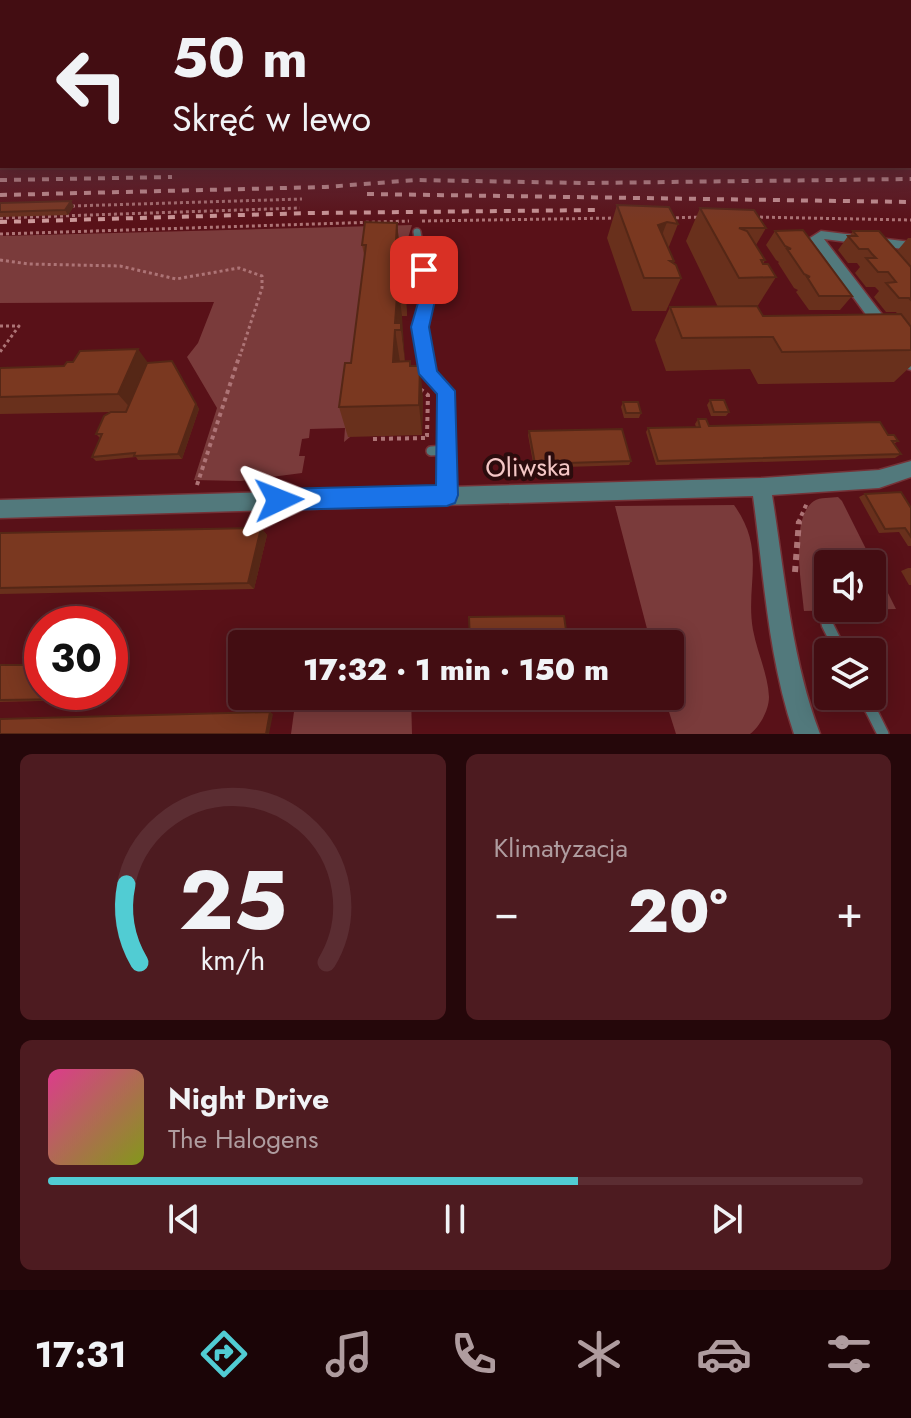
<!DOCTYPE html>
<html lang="pl">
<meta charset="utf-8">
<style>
body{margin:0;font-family:Jost,sans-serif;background:#4d1b20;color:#f1f3f6;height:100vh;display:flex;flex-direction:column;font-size:30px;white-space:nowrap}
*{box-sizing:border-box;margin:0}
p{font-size:26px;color:#af9c9f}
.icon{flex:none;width:44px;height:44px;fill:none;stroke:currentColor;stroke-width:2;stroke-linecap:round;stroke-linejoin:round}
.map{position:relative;height:734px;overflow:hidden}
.sheet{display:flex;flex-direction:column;gap:20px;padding:20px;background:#25070a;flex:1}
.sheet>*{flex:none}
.guide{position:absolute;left:0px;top:0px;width:912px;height:168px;box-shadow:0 4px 20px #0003,0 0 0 2px #5b2d32;background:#430d12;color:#f1f3f6;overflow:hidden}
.buttons{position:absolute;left:814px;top:550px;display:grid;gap:16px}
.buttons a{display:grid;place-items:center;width:72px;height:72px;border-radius:8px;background:#430d12;box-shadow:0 4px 20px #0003,0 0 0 2px #5b2d32;font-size:40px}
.speed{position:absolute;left:24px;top:606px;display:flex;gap:16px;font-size:40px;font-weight:700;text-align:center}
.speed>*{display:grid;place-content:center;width:104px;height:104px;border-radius:50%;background:#430d12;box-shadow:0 4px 20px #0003,0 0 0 2px #5b2d32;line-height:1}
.speed .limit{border:12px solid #d22;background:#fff;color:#111}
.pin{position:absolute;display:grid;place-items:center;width:68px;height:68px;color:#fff;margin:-34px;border-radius:16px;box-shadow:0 4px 12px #0006}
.me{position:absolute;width:88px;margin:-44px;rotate:88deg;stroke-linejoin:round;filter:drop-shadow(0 0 6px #0008)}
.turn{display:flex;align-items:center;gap:28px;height:168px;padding:0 40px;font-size:36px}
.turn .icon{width:104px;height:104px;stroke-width:2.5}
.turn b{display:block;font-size:56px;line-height:68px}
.big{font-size:60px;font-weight:800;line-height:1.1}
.sheet .card{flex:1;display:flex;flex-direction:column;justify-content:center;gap:12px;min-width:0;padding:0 28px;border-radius:12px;background:#4d1b20}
.sheet .dial{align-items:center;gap:0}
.dial svg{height:208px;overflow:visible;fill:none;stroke:#5b2d32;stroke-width:7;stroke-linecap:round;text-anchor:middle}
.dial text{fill:#f1f3f6;stroke:none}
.song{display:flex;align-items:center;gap:24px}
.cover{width:96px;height:96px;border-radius:12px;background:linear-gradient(135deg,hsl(330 70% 55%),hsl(70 70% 35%))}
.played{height:8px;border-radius:4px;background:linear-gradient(90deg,#51ccd3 65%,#5b2d32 65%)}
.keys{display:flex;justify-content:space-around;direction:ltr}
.heat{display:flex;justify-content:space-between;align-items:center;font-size:44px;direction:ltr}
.sheet .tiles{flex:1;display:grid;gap:20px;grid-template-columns:1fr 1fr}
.card:last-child{grid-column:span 2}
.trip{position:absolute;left:228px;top:630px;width:456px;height:80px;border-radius:8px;background:#430d12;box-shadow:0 4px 20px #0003,0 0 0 2px #5b2d32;font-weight:800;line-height:80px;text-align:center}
.dock{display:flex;height:128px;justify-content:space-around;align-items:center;background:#1b0507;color:#af9c9f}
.dock .icon{width:56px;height:56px}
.dock .current{color:#51ccd3}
.dock b{font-size:36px;color:#f1f3f6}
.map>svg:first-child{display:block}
</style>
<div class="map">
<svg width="911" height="734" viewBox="0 0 911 734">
<rect width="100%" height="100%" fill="#591118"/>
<g fill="#7a3b3b" fill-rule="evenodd">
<polygon points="412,225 408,238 402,241 402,247 416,254 417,270 400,270 400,261 404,261 404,255 401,255 350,437 344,442 345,428 310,429 309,438 302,439 299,456 305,456 302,473 241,481 194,480 217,408 187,357 198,343 214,302 0,303 0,236"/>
<path d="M838 497 842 501 896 609 804 611C802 586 789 518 814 501 820 497 831 498 838 497ZM828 564H872V608H828Z"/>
<path d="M734 505C767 551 745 584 753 630 757 652 768 674 769 697 769 710 760 726 750 734H676L664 696H670V644H651L615 506Z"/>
<polygon points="411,696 412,734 291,734 296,697"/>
</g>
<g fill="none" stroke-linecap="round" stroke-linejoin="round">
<defs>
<g id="lane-far2">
<polyline points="417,232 428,296 420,327 425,356"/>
<polyline points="392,244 420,244"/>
</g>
<g id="lane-far1">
<polyline points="425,354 428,374 446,391 447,495"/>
<polyline points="431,451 447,450"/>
</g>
<g id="lane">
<polyline points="827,624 841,652"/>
<polyline points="864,696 883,734"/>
</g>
<g id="street">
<polygon points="821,231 911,242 911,250 824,239 911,352 911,370 905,368 810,238"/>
<path d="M911 461V477L879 488 772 495C785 576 791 657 820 734H794C768 657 764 577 753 496L0 518V500L761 478 879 470Z"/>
</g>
</defs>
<use href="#lane-far2" stroke="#753237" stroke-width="10"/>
<use href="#lane-far1" stroke="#753237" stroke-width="12"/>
<use href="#lane" stroke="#753237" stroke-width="14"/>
<use href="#street" stroke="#753237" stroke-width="3"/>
<g stroke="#ad7476" stroke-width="3" stroke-dasharray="3 3" stroke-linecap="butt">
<polyline points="72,206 302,199"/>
<polyline points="754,217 911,220"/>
<polyline points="0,218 300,208"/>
<polyline points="670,218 701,217"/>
<polyline points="422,221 617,218"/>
<polyline points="0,234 409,221"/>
<polyline points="0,260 29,264 120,266 176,279 239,268 262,276 262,288 240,356"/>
<polyline points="0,326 19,326 0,352"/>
</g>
<g stroke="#ad7476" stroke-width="4" stroke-dasharray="4 4" stroke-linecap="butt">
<polyline points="420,389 428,395 427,435 433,435"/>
<polyline points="373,439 426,438"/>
<polyline points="197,485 240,354"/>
<polyline points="798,523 807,503"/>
</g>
<polyline stroke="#ad7476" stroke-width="6" stroke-dasharray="6 6" stroke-linecap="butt" points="795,572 799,521"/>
<use href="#lane-far2" stroke="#52797c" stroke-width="7"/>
<use href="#lane-far1" stroke="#52797c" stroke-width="9"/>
<use href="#lane" stroke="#52797c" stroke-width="11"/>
<use href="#street" fill="#52797c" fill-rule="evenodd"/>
<g stroke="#ce9a9b" stroke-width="4" stroke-dasharray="7 7" stroke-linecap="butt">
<polyline points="0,180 172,177"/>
<polyline points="367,194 911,202"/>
<polyline points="0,195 325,187 416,180 587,183 911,179"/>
<polyline points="0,222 311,213 599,210"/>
</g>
</g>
<g fill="#69301c">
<rect x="296" y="166" width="46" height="3"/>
<polygon points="0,203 74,206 68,215 0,217"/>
<polygon points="617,205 678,224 668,249 674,261 673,264 681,278 666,311 632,311 607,238"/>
<polygon points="700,208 766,228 756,245 765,260 763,264 776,277 757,307 763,316 898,315 896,312 886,312 874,297 879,291 875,287 866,287 855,273 860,267 857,263 848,263 838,250 848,236 850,236 853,231 897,251 908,238 911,238 911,366 894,382 758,384 750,369 666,371 655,340 670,307 718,307 686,241"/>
<polygon points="397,223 399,242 401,242 407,310 407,316 402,316 401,324 405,361 411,366 423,398 422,435 348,437 339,407 351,363 365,259 362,245"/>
<polygon points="775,231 852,296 840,310 809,310 796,292 798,290 794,288 778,263 779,262 776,260 766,245"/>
<polygon points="147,363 175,365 199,409 182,459 138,460 136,457 96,461 92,457 100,438 96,434 111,412 0,414 0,368"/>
<polygon points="710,400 729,412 726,416 711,416 707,405"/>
<polygon points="623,402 641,413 639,418 624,418 621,407"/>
<polygon points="698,419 709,426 888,435 898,441 894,444 901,454 895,458 656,465 646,432 648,428 696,427 695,424"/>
<polygon points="529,431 631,461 629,465 534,468 528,435"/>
<polygon points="865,494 911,507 911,546 908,546 899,532 879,533 859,497"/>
<polygon points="261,528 267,535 254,589 0,594 0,533"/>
<polygon points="908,568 911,568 911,585 909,585 901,571"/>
<polygon points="0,665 80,700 0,702"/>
</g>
<g fill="#552716">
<polygon points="71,201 74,206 68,215 65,210"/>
<polygon points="667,222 654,256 658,225"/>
<polygon points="397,223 400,251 401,242 407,316 404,283 399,283 396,242"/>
<polygon points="398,283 402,316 405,362 401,330 395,323"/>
<polygon points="395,330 400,362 393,362"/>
<polygon points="138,349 151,367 133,411 118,394"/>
<polygon points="175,365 199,409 182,459 178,454"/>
<polygon points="420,366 423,398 422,435 419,405"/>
<polygon points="261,528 267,535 254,589 248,583"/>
<polygon points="75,692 82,692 80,700 73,699"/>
<polygon points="270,712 273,714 269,734 266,734"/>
</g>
<g fill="#7a3820" stroke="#552716" stroke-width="2">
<polygon points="71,201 65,210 0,212 0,203"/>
<polygon points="617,205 669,207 678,224 667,222 658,225 674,261 670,261 676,265 681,278 644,278"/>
<polygon points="700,208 754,210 766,228 739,228 747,231 765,260 761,260 763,264 768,264 776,277 739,278"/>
<polygon points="365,222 397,223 396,242 401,242 398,277 404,277 404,283 398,283 395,323 401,323 401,330 395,330 393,362 410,361 410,366 420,366 419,405 339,407 345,363 351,363 366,245 362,245"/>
<polygon points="803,230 852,296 819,296 807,277 810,277 804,274 787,249 791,249 785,246 775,231"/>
<polygon points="853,231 879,231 911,267 911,300 909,298 899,298 886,283 896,282 888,272 878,272 866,258 876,258 872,254 868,249 859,249 848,236 857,236"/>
<polygon points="757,306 763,316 901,314 911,327 911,350 782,352 773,337 682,338 670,307"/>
<polygon points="138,349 118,394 0,397 0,368 64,366 67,362 73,362 80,351"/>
<polygon points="172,361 196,404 178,454 134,456 135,453 92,457 102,434 96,434 104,416 111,412 126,412 147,363"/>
<polygon points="710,400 724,400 729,412 714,412"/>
<polygon points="623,402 638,402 641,413 626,413"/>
<polygon points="698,419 706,419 709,426 880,422 888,435 894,435 898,441 892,441 901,454 658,461 648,428 700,427"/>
<polygon points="622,429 631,461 535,464 529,431"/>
<polygon points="901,492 911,508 911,537 905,528 885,529 865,494"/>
<polygon points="261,528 248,583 0,588 0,533"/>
<polygon points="564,616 568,644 470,644 469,617"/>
<polygon points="0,665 42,665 42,692 75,692 73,699 0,700"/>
<polygon points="270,712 266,734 0,734 0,719"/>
</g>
<linearGradient id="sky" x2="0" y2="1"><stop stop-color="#31090d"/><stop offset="0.54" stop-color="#643848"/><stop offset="1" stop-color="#643848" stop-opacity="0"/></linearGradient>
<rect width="911" height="223" fill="url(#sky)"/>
<polygon fill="#1a73e8" stroke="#114b97" stroke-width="2" points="424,265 432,270 436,296 429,327 437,371 455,391 458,495 455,503 447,506 279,510 271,507 268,500 271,492 279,489 436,485 437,394 419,374 411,327 420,296 416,270"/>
<g text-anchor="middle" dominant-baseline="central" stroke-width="8" stroke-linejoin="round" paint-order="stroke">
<g font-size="26" fill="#f4c7c6" stroke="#2b0c0d">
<text transform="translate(528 467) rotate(-1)">Oliwska</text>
</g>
</g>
</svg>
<div class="buttons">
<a><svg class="icon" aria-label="sound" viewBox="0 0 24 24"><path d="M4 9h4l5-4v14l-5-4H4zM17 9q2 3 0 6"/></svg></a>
<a><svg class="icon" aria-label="layers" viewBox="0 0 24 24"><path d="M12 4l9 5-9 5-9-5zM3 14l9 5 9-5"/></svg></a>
</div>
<div class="speed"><div class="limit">30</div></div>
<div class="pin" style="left:424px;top:270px;background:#d93025"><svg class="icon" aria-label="arrive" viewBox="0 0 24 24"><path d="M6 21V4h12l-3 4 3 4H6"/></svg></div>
<svg class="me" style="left:279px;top:500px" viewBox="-20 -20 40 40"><path d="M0-17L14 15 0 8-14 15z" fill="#1a73e8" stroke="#fff" stroke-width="4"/></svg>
<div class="trip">17:32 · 1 min · 150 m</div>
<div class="guide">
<div class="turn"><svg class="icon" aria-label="left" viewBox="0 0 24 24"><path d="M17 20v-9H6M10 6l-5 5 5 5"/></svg><div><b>50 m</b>Skręć w lewo</div></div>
</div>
</div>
<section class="sheet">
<div class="tiles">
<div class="card dial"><svg viewBox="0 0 100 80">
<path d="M14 69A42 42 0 1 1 86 69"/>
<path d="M14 69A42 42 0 0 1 9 39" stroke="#51ccd3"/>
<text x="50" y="56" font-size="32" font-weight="700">25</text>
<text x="50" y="72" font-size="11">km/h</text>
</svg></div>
<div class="card"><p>Klimatyzacja</p>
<div class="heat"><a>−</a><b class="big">20°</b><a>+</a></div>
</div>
<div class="card">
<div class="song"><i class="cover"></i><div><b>Night Drive</b><p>The Halogens</p></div></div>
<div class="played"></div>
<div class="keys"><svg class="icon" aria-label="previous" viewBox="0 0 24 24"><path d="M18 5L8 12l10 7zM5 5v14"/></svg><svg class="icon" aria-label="pause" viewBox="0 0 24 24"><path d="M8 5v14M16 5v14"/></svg><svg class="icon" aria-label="next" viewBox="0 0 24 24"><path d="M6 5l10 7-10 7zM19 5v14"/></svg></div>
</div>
</div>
</section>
<nav class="dock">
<b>17:31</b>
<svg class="icon current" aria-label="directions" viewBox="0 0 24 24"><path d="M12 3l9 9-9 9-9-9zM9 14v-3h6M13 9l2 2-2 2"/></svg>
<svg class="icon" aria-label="music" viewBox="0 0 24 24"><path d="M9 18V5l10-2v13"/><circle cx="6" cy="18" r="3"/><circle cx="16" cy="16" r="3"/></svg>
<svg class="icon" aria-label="phone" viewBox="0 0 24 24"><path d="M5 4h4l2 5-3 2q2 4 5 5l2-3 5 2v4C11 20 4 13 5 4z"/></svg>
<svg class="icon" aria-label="climate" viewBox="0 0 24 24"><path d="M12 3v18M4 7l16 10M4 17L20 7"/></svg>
<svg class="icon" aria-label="car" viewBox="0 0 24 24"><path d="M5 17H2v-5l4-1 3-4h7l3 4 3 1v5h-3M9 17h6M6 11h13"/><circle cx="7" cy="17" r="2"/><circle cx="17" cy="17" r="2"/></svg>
<svg class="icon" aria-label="filters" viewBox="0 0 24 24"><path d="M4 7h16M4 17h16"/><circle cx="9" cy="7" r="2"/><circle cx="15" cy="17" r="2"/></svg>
</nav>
